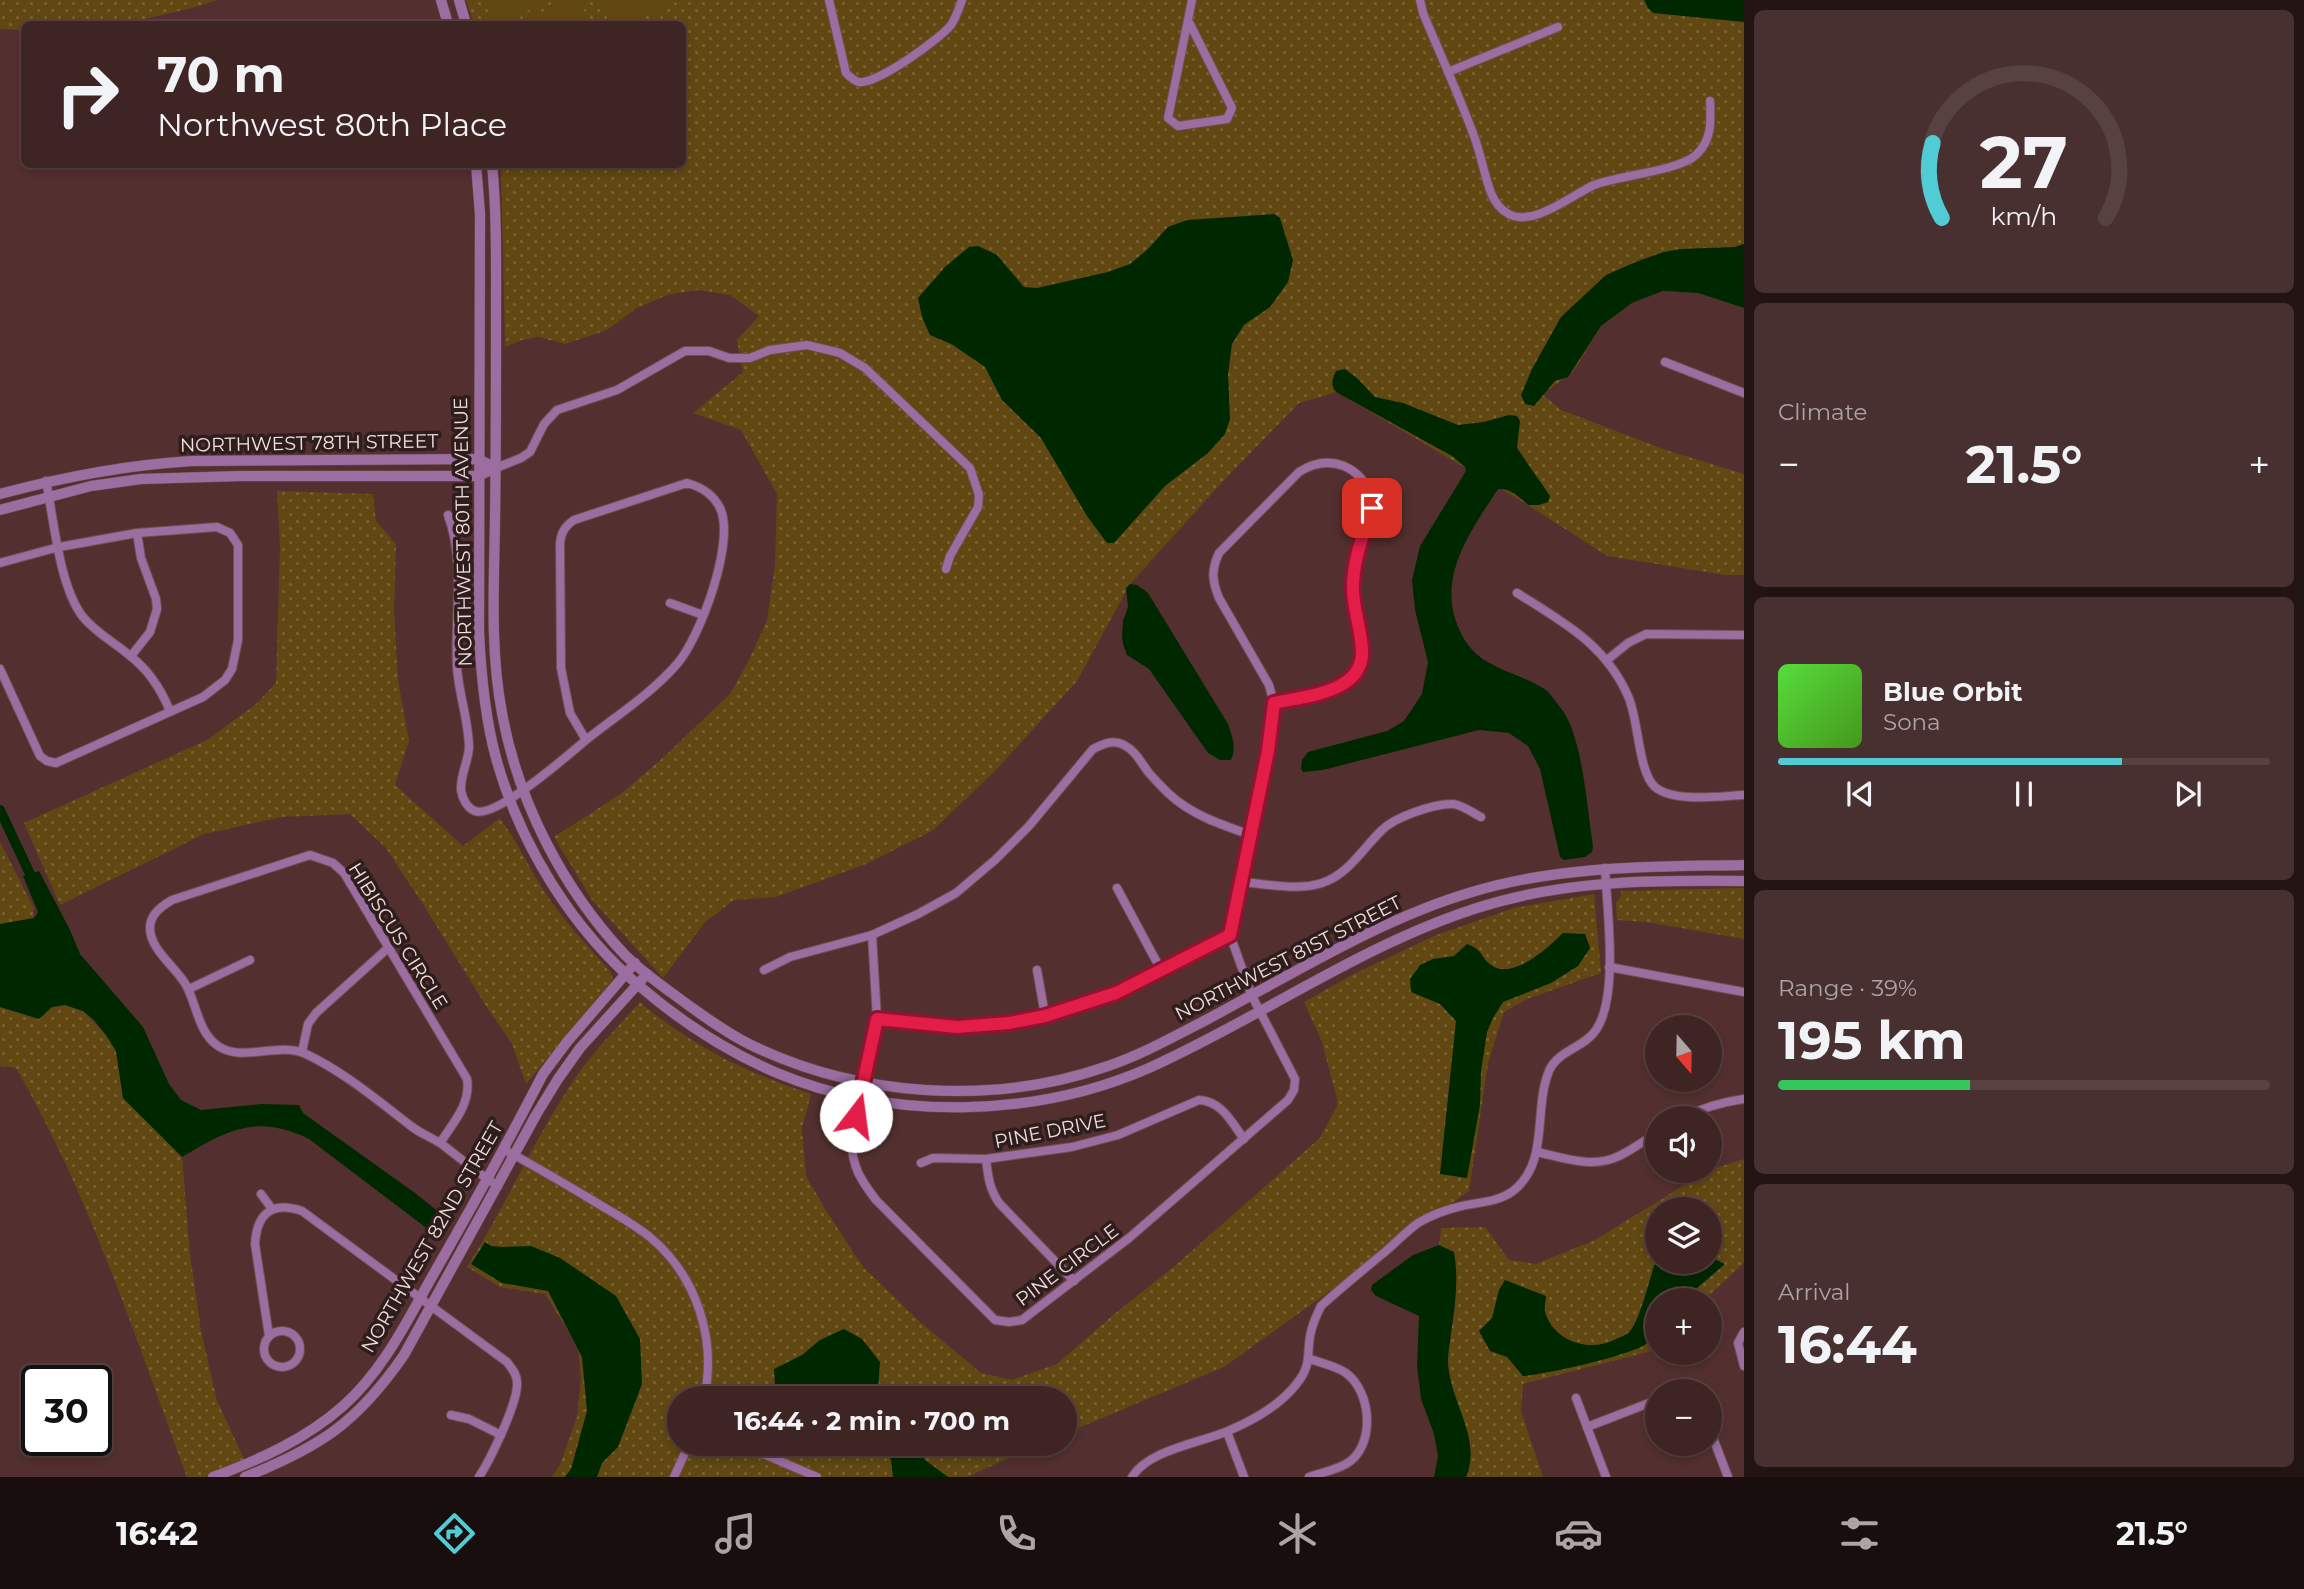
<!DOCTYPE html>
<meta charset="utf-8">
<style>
body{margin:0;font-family:Montserrat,sans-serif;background:#493030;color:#f1f3f6;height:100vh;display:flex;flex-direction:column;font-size:26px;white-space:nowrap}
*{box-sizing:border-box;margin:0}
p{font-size:23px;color:#ada4a6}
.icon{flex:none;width:38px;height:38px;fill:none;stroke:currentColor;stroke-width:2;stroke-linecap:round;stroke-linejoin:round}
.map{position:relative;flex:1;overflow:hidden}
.details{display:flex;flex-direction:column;gap:10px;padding:10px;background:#221413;width:560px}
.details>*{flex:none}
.guide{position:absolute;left:21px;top:21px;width:665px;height:147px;border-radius:10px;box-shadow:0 4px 10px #0003,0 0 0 2px #574141;background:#3e2423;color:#f1f3f6;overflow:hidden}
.needle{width:46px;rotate:160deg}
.controls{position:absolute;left:1645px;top:1015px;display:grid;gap:14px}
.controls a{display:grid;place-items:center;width:77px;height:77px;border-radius:50%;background:#3e2423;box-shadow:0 4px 10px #0003,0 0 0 2px #574141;font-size:35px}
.speed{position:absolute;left:21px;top:1365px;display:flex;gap:14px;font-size:35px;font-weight:700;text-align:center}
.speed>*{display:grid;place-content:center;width:91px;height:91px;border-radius:50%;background:#3e2423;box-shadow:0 4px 10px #0003,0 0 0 2px #574141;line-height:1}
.speed .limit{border:4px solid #111;border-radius:10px;background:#fff;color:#111}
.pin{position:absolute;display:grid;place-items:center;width:60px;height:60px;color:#fff;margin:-30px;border-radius:14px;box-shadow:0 4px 10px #0006}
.me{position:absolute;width:77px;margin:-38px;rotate:15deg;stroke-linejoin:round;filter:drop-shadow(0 0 5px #0008)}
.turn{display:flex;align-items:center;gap:24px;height:147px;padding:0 21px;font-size:32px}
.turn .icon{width:91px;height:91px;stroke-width:2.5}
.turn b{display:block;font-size:49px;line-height:60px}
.big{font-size:52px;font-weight:700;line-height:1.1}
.details .card{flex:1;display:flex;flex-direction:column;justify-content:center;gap:10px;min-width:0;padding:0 24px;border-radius:10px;background:#493030}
.details .dial{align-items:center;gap:0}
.dial svg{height:182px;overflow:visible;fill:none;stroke:#574141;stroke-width:7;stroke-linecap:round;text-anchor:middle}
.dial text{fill:#f1f3f6;stroke:none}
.song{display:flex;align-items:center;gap:21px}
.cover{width:84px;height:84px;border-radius:10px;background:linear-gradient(135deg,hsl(110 70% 55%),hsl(100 70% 35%))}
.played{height:7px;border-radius:4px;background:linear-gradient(90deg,#51ccd5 70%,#574141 70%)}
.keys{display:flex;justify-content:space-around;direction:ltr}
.heat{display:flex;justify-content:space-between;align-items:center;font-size:38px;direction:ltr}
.charge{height:10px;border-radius:5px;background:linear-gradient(90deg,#34c759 39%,#574141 0)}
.trip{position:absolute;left:667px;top:1386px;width:410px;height:70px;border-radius:35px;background:#3e2423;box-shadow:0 4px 10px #0003,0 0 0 2px #574141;font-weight:700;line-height:70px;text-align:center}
.tab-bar{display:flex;height:112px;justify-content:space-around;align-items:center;background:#190e0e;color:#ada4a6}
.tab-bar .icon{width:49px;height:49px}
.tab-bar .current{color:#51ccd5}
.tab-bar b{font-size:32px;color:#f1f3f6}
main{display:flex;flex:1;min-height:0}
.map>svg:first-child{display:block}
</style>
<main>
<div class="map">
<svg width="1744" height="1477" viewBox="0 0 1744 1477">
<defs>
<pattern id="green-dots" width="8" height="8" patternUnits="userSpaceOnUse" patternTransform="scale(1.75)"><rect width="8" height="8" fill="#614812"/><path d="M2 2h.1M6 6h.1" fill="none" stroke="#786234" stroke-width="1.8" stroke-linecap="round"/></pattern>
</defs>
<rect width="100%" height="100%" fill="#53302f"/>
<g fill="url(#green-dots)" fill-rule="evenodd">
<polygon points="0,0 217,0 196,7 123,24 24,24 24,30 0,29"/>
<polygon points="466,0 1744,0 1744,308 1698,293 1663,291 1632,303 1601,326 1573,372 1542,394 1561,410 1663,449 1744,474 1744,575 1726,575 1607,556 1528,505 1337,392 1299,403 1227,477 1130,584 1077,681 995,771 932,831 866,864 776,897 734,900 705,922 663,978 592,900 554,837 622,793 666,755 731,693 750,658 767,620 775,566 777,494 741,430 693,413 743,372 737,340 759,316 730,295 698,290 667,295 637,308 607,330 565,344 539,337 522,340 505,347 501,165 682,164 682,24 474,24"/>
<path d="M277 491 373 494 376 521 396 544 394 611 398 680 409 741 395 785 463 846 500 818C515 839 526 861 539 883 559 916 585 943 610 971L613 980 526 1084 512 1044 484 1003 426 909 386 848 350 814 282 817 204 834 60 905 24 823 207 740 255 705 276 683 280 547Z"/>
<polygon points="0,842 34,908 33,918 0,924"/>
<polygon points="1744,888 1744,939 1647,922 1617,920 1616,903 1621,896 1621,891"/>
<path d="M1594 894 1601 973 1527 999 1504 1012 1488 1063 1469 1191 1224 1367 1064 1434V1398H679V1444H1039L967 1477H552L560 1465 577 1417 581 1380 578 1346 545 1294 500 1287 467 1267C504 1209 531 1146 568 1089 588 1057 615 1030 640 1002 691 1046 747 1073 811 1094L802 1128 806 1176 827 1212 863 1267 920 1322 981 1373 1012 1380 1057 1364 1112 1316 1177 1264 1320 1138 1337 1106V1099L1322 1042 1304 1002 1354 974 1434 936 1514 908Z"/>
<path d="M65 1005 83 1011 106 1035 116 1051 123 1098 182 1157 190 1255 201 1331 217 1401 245 1461 205 1477H187C136 1339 90 1196 16 1068L0 1066V1007L39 1019 52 1007Z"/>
<path d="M1744 1159V1263L1704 1300H1657V1345L1651 1351 1523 1384 1521 1411 1543 1477H1466L1469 1470 1447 1362 1455 1306 1439 1245 1441 1228 1485 1227 1509 1260 1536 1264 1595 1240 1707 1171ZM1657 1209H1710V1262H1657Z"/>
</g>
<g fill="#614812">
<polygon points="483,0 551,0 498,24 494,24"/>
<polygon points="567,0 580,0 590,24 515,24"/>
<polygon points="599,0 681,0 630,24 610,24"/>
</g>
<g fill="#002800">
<polygon points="1644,0 1744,0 1744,22 1653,13 1648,8"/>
<polygon points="1274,214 1280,218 1293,260 1288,282 1270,307 1244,325 1232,344 1228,374 1230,419 1225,434 1208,453 1165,486 1114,543 1107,543 1087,516 1041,438 1002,400 985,367 953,345 930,335 922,317 918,298 945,267 969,247 978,246 997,255 1024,287 1037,288 1108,272 1130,264 1147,250 1168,227 1187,220"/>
<polygon points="1744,244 1744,308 1698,293 1663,291 1632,303 1601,326 1568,377 1555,381 1534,406 1525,404 1521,395 1532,369 1561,317 1606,275 1638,261 1664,252 1680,249 1735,247"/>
<path d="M1345 369 1358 379 1375 397 1403 403 1458 425 1484 422 1509 415 1517 416 1520 421 1517 448 1550 496 1548 502 1539 505H1528C1519 497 1511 488 1498 489 1470 532 1435 579 1460 631 1465 643 1476 656 1488 662 1506 673 1528 678 1546 690 1552 695 1558 705 1563 711 1583 740 1587 809 1593 846L1592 852 1585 857 1564 860 1560 857 1540 769 1528 746 1509 733 1479 730 1323 770 1303 772 1301 769 1302 760 1308 752 1387 731 1404 721 1422 694 1428 662 1415 610 1412 580 1420 546 1466 471 1465 467 1452 456 1336 392C1330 384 1332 380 1336 371Z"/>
<path d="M1130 584 1137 585 1148 593 1228 724C1232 736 1237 748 1231 760H1220L1208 753 1149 669 1127 655 1123 644 1122 636 1123 621 1128 607 1126 588Z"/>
<path d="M39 871 70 930 80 954 143 1027 169 1084 181 1100 201 1110 261 1104 299 1105 303 1113 415 1193 445 1217 442 1228 433 1233 309 1139C257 1114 229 1129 182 1157L123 1098 116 1051 106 1035 93 1019 83 1011 65 1005 52 1007 39 1019 0 1007V924L34 918 38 912 23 876Z"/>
<path d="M1563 933 1585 934 1590 948 1578 966 1551 983 1503 1002 1493 1018 1487 1032 1481 1071 1480 1105 1467 1178 1440 1174 1456 1021 1440 1004 1411 992 1410 979 1420 965 1433 959 1454 956 1467 944C1485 951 1479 956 1491 965 1513 981 1549 947 1563 933Z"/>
<polygon points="485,1242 491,1246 503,1247 531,1246 560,1258 616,1296 640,1339 642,1384 618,1447 602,1463 597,1477 565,1477 571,1469 587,1411 582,1357 548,1291 502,1283 471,1264"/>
<path d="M1439 1245 1454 1252C1459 1279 1455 1306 1451 1333 1450 1342 1448 1352 1448 1360 1448 1400 1483 1437 1466 1477H1434L1438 1456 1434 1434 1421 1399 1417 1366 1419 1316 1376 1296 1371 1290 1372 1285 1413 1255Z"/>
<path d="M1710 1257 1725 1264 1683 1300H1657V1332C1654 1336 1650 1341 1646 1344 1632 1355 1543 1375 1523 1376L1507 1357 1490 1351 1479 1331 1492 1318 1499 1290 1505 1280 1546 1296C1546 1301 1544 1307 1545 1312 1554 1342 1590 1353 1616 1339 1620 1337 1627 1335 1630 1331 1640 1320 1650 1277 1656 1260L1710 1262Z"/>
<polygon points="844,1329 862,1339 880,1362 878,1391 884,1398 804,1398 775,1385 774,1369 802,1355 820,1340"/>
<polygon points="884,1444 916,1444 925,1460 948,1477 893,1477 891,1460"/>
</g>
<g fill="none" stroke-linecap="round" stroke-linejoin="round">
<polyline stroke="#002800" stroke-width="10" points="0,810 30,874"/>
<defs>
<g id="minor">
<path d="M829 0 846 73C850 77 854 81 859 82 876 85 940 39 951 25 956 18 959 8 962 0"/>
<path d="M1420 0 1423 13C1440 54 1459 95 1474 136 1481 155 1484 174 1491 193 1494 200 1500 209 1507 213 1531 229 1572 195 1594 185 1621 175 1678 171 1696 155 1712 140 1711 122 1710 101"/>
<polyline points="1188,20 1232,108 1227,119 1178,126 1168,118 1192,0"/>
<polyline points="1448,72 1558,27"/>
<polyline points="1665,362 1744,393"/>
<polyline points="496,468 521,458 530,452 544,424 557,410 617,390 685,351 709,351 729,358 750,358 770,350 807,345 840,353 865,368 970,468 979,495 978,507 950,556 946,569"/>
<path d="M46 481C54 520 59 586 83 617 96 633 114 642 129 655 149 670 161 689 170 711"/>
<path d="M448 515C466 563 454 618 457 668 459 695 469 722 469 748 468 762 460 776 461 790 462 798 467 808 475 811 496 819 568 755 586 740L570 713 561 668 560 544C561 533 564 527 574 520L687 483C702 487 713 494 720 508 736 541 700 638 677 664 651 694 616 716 586 740"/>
<polyline points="0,563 59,547 137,533 217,527 230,533 238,545 238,640 232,669 225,680 203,697 56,763 47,761 40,756 0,669"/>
<path d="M1517 593C1563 622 1605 644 1628 696 1639 720 1638 772 1655 787 1674 803 1721 796 1744 795"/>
<polyline points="670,603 703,615"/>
<polyline points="131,656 150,632 157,609 156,599 141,558 137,533"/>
<polyline points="1607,660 1628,643 1646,634 1744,635"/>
<path d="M1242 882C1267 884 1297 891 1322 883 1348 875 1363 848 1382 830 1395 817 1433 804 1452 804 1461 804 1473 813 1481 817"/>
<polyline points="1117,888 1161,970"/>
<path d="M872 935 877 1019 851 1141C853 1168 860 1179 876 1200L995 1320 1009 1322 1022 1320 1129 1238 1288 1100 1294 1090 1295 1079 1252 996 1230 935 1268 751 1274 703 1269 685 1219 598C1212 581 1211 570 1219 553L1299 472C1313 463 1328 460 1344 466 1360 473 1374 490 1372 508 1371 516 1366 526 1363 534 1357 552 1352 572 1353 591 1354 617 1371 653 1353 675 1336 696 1299 697 1274 703"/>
<polyline points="1609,967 1744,992"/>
<path d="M764 970 790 957 872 935 918 914 956 893 995 860 1029 826 1093 749C1103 744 1113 739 1124 745 1136 751 1141 763 1149 773 1155 780 1162 787 1168 793 1191 815 1222 825 1251 835"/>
<polyline points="1037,970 1045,1015"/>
<polyline points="189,989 250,960"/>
<polyline points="877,1019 957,1027 1009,1022 1045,1015 1116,993 1230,935"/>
<polyline points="302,1052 308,1024 316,1013 388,948"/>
<path d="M1682 1118C1702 1108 1722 1102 1744 1099"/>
<path d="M440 1143C453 1123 471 1104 467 1079L344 873 333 863 310 855 172 900C162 906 150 914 150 928 150 950 176 967 186 985 197 1005 198 1032 218 1046 243 1063 278 1041 306 1054 344 1072 377 1100 411 1126 421 1134 433 1138 443 1145 461 1159 479 1174 498 1186"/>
<path d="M503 1149C533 1165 562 1182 592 1200 611 1212 633 1223 651 1238 697 1277 717 1340 704 1398"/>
<path d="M1537 1152C1564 1158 1593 1169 1619 1156 1632 1150 1645 1140 1657 1133"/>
<path d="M986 1159C988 1176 989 1188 999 1203L1074 1281"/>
<path d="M921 1163 933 1158 986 1159 1072 1147 1118 1135 1199 1100C1222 1101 1232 1123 1244 1139"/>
<polyline points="261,1194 272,1209"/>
<circle cx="282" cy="1349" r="18"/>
<polyline points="1744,1332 1738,1343 1744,1366"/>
<path d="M269 1336 255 1244C257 1213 272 1201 302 1211L507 1362C512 1369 517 1374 517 1382 519 1401 490 1460 479 1477"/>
<polyline points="1680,1391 1692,1391"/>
<polyline points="1576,1398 1606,1477"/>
<polyline points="451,1415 469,1419 501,1435"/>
<polyline points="1587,1427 1657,1400"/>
<polyline points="1710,1430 1728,1477"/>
<polyline points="1227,1432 1244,1477"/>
<polyline points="740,1444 817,1477"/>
<polyline points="674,1477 689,1444"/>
<path d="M1132 1477C1148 1450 1200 1443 1228 1431 1254 1420 1281 1405 1298 1382 1311 1365 1307 1355 1310 1336 1312 1325 1316 1316 1321 1306 1342 1287 1364 1269 1386 1251 1396 1242 1407 1231 1418 1223 1430 1216 1445 1210 1458 1207 1476 1202 1497 1203 1513 1191 1550 1162 1533 1110 1549 1071 1558 1050 1584 1048 1596 1030 1619 996 1607 910 1605 868"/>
<path d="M1309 1477C1321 1473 1335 1470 1346 1464 1376 1447 1372 1392 1346 1373 1336 1366 1321 1363 1310 1359"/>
</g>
<g id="tertiary">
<polyline points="441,0 448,24"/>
<polyline points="459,0 466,24"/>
<path d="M476 164 480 214 479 632C481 674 485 718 496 758 520 845 573 931 643 989 683 1023 728 1052 777 1073 892 1121 1035 1118 1149 1068 1260 1018 1361 945 1477 908 1563 880 1654 880 1744 881"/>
<path d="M492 164C497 215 496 266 496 317 496 385 496 453 495 520 494 585 490 650 502 713 518 802 563 889 625 955 641 971 662 986 680 999 702 1015 725 1032 749 1044 857 1097 992 1106 1105 1067 1141 1055 1173 1037 1206 1020 1291 975 1380 919 1472 892 1561 865 1652 867 1744 865"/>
<path d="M0 494C63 477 126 465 192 461L478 459 496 468"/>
<polyline points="0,510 91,486 141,479 241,476 478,476 496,468"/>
<path d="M213 1477C259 1460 306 1439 343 1406 383 1371 407 1321 433 1275 471 1209 508 1142 543 1074L567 1042 635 963"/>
<path d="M245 1477C320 1447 357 1423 404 1355L536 1115 558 1079 580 1048 647 974"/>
</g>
</defs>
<use href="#minor" stroke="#704f4e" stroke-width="10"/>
<use href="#tertiary" stroke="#704f4e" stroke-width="11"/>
<use href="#minor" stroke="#9b6da1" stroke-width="8"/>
<use href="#tertiary" stroke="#9b6da1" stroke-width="10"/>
</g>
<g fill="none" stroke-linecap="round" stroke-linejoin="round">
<defs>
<path id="route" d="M856 1116 877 1019 957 1027 1009 1023 1045 1016 1116 993 1230 935 1268 751 1274 703C1305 696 1364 693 1362 650 1361 630 1354 611 1353 591 1352 563 1363 535 1372 508"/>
</defs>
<use href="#route" stroke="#92132f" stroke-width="18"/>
<use href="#route" stroke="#e11d48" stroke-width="12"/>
</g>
<g text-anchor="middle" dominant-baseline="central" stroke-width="7" stroke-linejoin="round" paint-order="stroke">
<g font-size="19" fill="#f4dddb" stroke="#2d1d1c">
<text transform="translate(309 443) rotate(-1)">NORTHWEST 78TH STREET</text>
<text transform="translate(463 532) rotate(-91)">NORTHWEST 80TH AVENUE</text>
<text transform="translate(398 936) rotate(58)">HIBISCUS CIRCLE</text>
<text transform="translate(1288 958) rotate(-27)">NORTHWEST 81ST STREET</text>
<text transform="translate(1050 1131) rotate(-11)">PINE DRIVE</text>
<text transform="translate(432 1237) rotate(-60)">NORTHWEST 82ND STREET</text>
<text transform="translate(1067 1265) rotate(-37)">PINE CIRCLE</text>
</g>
</g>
</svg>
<div class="controls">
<a><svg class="needle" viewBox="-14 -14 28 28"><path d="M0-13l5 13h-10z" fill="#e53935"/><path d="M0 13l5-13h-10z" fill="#ada4a6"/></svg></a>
<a><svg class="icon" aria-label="sound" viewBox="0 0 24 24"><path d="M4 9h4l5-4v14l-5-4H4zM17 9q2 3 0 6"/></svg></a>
<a><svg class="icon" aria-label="layers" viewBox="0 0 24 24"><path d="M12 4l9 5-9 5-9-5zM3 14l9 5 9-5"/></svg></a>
<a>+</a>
<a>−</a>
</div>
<div class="speed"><div class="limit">30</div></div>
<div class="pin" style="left:1372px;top:508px;background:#d93025"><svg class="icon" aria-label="arrive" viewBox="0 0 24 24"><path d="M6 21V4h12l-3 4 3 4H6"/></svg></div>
<svg class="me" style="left:856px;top:1116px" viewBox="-20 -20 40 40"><circle r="19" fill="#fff"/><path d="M0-13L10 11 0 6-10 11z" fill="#e11d48"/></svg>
<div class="trip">16:44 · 2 min · 700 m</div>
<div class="guide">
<div class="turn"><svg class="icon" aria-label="right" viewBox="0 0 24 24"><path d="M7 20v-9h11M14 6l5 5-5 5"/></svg><div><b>70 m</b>Northwest 80th Place</div></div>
</div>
</div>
<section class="details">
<div class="card dial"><svg viewBox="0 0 100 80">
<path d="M14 69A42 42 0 1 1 86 69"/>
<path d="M14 69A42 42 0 0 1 10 36" stroke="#51ccd5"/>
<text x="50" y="56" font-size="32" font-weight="700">27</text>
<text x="50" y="72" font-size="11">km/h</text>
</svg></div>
<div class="card"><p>Climate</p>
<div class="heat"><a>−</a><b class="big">21.5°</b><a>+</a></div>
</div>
<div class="card">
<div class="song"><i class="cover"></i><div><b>Blue Orbit</b><p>Sona</p></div></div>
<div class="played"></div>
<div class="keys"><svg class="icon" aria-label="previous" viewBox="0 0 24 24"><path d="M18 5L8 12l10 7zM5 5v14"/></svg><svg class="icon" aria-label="pause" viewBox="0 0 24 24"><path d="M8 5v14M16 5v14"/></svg><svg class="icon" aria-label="next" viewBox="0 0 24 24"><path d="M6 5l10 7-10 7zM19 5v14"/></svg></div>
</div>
<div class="card"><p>Range · 39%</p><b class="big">195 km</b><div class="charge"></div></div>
<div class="card"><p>Arrival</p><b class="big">16:44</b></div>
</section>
</main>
<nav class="tab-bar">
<b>16:42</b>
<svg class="icon current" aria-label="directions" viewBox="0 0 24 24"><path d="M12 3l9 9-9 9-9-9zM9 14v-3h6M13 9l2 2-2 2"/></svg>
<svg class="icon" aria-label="music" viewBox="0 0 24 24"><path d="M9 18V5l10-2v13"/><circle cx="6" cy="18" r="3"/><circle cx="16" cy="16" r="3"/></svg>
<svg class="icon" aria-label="phone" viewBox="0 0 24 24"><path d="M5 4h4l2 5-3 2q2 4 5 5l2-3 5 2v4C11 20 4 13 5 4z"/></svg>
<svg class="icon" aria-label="climate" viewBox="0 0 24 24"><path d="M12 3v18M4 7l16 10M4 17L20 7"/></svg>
<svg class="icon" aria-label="car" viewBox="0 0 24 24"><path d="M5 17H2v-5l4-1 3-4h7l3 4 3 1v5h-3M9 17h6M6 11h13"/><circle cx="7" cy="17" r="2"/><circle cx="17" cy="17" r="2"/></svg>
<svg class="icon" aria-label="filters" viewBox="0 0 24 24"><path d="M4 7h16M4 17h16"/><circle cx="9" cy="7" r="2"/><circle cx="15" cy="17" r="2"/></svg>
<b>21.5°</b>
</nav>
